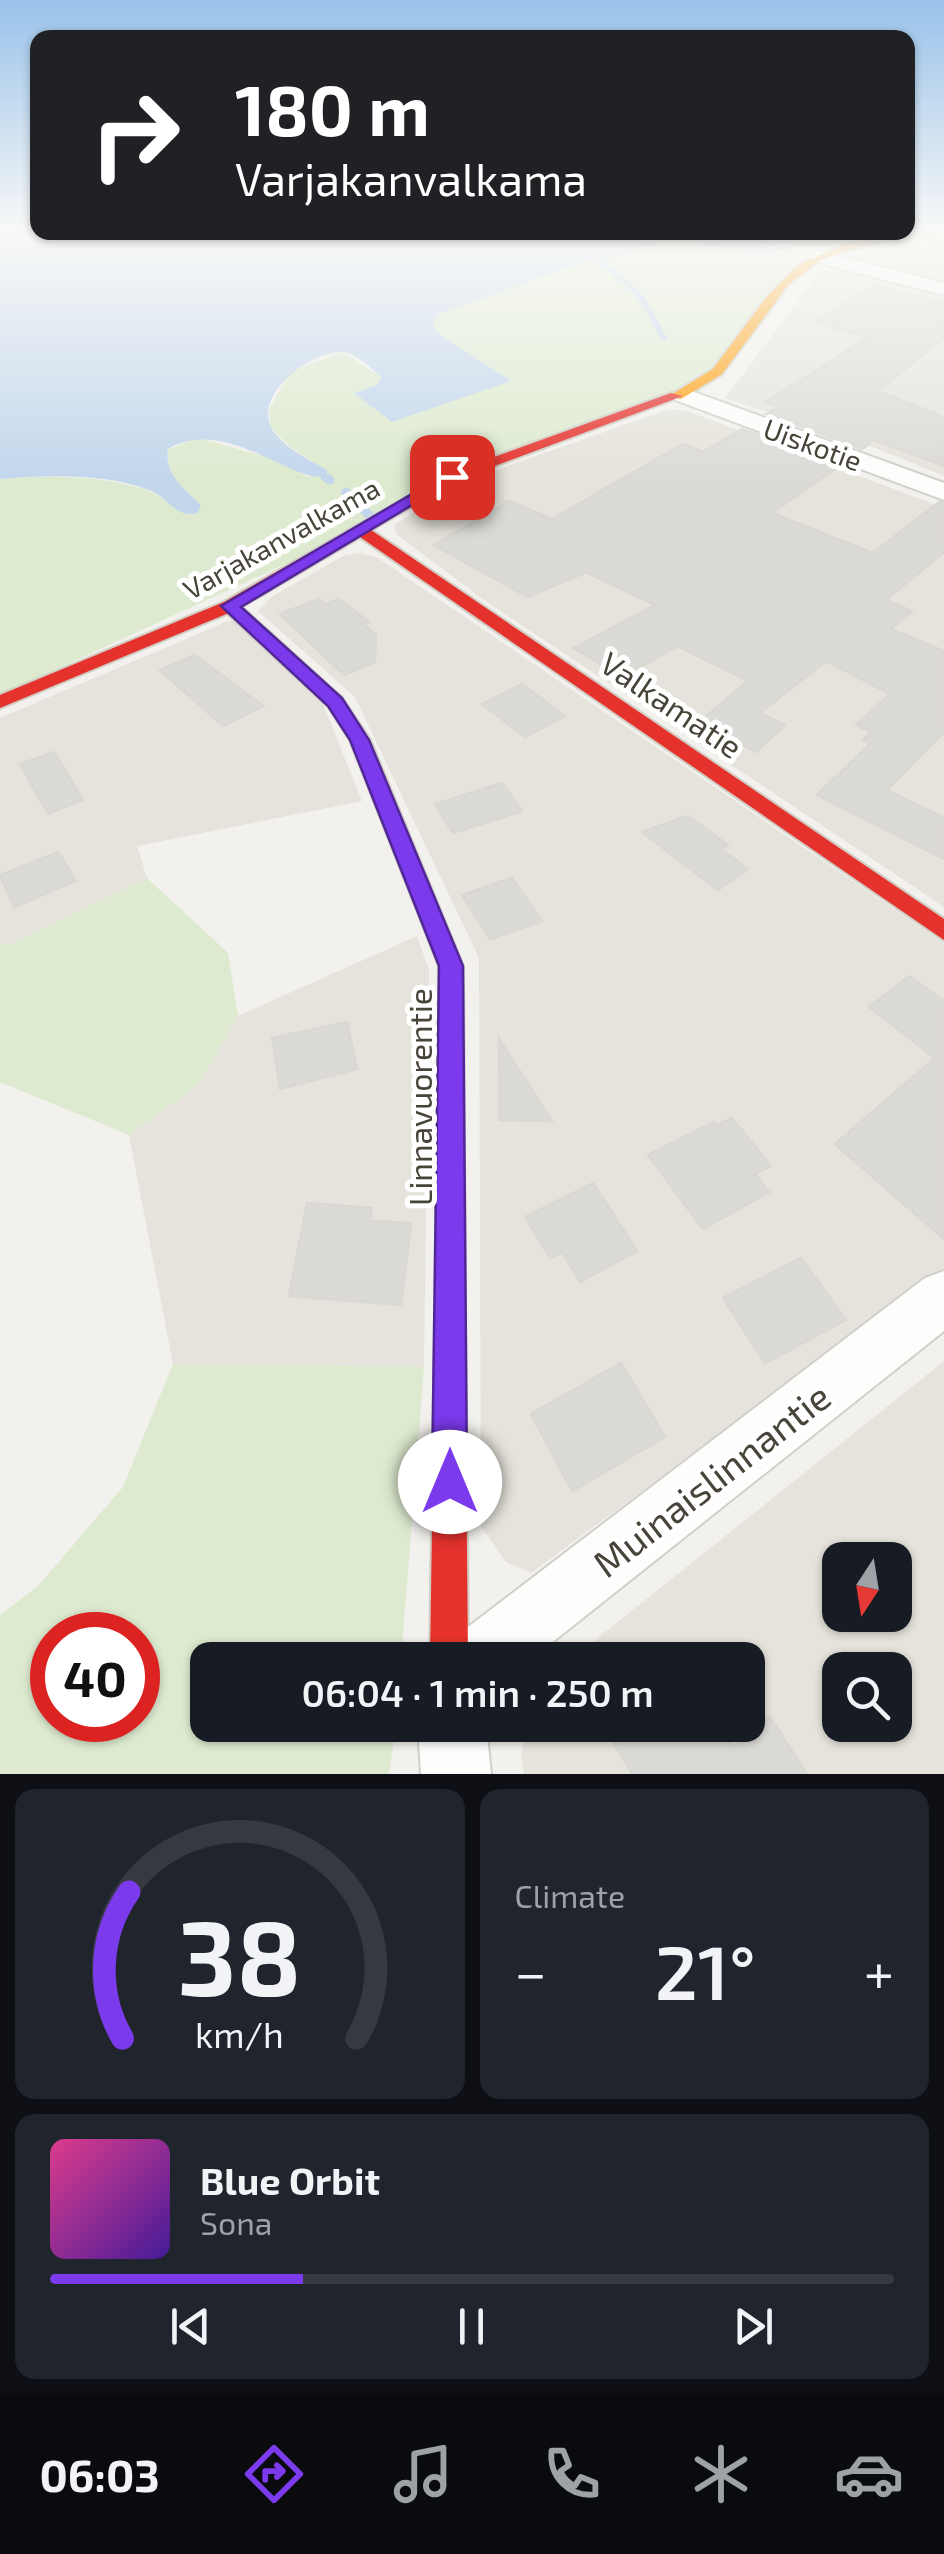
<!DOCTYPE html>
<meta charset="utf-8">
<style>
body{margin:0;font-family:"Exo 2",sans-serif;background:#20242c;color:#f1f3f6;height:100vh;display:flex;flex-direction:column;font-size:38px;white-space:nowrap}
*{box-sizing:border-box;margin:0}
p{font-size:32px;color:#9ea1a6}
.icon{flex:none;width:55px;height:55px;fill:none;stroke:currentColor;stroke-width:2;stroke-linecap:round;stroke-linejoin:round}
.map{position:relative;height:1774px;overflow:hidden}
.side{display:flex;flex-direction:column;gap:15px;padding:15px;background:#0d0f14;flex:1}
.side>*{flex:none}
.guide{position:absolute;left:30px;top:30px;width:885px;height:210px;border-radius:20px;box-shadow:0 2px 8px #0004;background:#202124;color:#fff;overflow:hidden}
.needle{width:65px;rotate:192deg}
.tools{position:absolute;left:822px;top:1542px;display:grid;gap:20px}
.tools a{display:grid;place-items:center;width:90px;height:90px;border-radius:20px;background:#171b24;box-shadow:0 2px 8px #0004;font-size:50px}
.speed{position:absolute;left:30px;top:1612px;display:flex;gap:20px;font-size:50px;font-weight:700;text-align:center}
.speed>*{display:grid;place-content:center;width:130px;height:130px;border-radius:50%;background:#171b24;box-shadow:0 2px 8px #0004;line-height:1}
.speed .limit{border:15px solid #d22;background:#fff;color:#111}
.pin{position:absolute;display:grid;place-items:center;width:85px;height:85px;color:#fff;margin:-42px;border-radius:20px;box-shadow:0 5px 15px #0006}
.me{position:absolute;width:110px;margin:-55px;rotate:0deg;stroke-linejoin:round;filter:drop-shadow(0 0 8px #0008)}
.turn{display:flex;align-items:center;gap:35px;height:210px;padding:0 40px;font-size:45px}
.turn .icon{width:130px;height:130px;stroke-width:2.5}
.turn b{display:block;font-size:70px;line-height:85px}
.big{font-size:75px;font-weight:600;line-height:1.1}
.side .tile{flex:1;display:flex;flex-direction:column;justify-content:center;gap:15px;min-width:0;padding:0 35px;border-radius:20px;background:#20242c}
.side .dial{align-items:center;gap:0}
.dial svg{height:260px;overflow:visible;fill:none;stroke:#363941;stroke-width:7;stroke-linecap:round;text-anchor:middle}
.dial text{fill:#f1f3f6;stroke:none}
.song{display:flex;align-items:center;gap:30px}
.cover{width:120px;height:120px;border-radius:15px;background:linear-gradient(135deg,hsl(330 70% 55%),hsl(260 70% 35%))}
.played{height:10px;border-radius:5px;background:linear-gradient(90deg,#7c3aed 30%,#363941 30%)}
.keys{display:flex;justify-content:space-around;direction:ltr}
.heat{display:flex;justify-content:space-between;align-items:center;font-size:55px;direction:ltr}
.side .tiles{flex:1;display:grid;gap:15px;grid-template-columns:1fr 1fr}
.tile:last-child{grid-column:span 2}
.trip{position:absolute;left:190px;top:1642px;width:575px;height:100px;border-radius:20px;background:#171b24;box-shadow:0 2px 8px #0004;font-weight:600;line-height:100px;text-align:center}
.tabs{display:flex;height:160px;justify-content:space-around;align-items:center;background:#090b0e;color:#9ea1a6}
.tabs .icon{width:70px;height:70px}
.tabs .active{color:#7c3aed}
.tabs b{font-size:45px;color:#f1f3f6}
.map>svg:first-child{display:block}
</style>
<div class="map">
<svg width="944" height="1774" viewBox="0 0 944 1774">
<rect width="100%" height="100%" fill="#f2f1ed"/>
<g fill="#e5e3db" fill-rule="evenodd">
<polygon points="944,240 944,286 851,259 857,255"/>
<polygon points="834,267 944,293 944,476 873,447 725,398 820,272"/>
<polygon points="670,409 690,412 944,508 944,907 487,602 396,534 394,525 462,482"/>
<polygon points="359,553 378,558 944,943 944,1268 531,1573 506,1562 481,1526 479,958 355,697 258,611 271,597 343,556"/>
<polygon points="233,619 323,704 362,801 137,846 147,878 11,944 0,944 0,718"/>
<polygon points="417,936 429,970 424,1367 173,1364 129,1135 198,1085 238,1016"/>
<path d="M944 1361V1774H524L521 1754 529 1725H748V1660H570ZM840 1560H895V1615H840ZM840 1670H895V1725H840Z"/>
</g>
<g fill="#ddeacf" fill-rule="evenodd">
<path d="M667 239 774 253 789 248 814 255 701 383 569 434 0 695V479C47 475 104 475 149 491 164 496 173 510 189 515L201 505C184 489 165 474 168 450L190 440 203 439 280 461 308 477 326 470 291 448 271 428 269 409 291 371 343 352 381 377 377 385 356 392 510 380 440 335 433 327 437 314 586 261 627 257 625 254 650 241Z"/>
<polygon points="147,878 228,953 238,1016 198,1085 129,1135 0,1082 0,944 11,944"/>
<path d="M173 1364 424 1367 401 1660H208V1725H396L389 1774H0V1615L39 1585 123 1487ZM52 1635H138V1720H52Z"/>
</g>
<path fill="#c2d6ec" d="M0 232H761L750 236 789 248C732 267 690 220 627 253L631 256 586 261 438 314 433 327 440 335 511 381 392 422 354 393 377 385 381 377C371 368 356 353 342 352 311 351 255 393 271 427 281 447 309 459 327 470V475C299 489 226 414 168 449 164 474 184 489 201 505L198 513C175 519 169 498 151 491 107 473 46 475 0 479Z"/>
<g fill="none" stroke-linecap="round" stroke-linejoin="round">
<polyline stroke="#c2d6ec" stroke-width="6" points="600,260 641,297 664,338"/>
<g stroke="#c2d6ec" stroke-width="9">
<polyline points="325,477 330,480"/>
<polyline points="346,492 371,517"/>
</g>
</g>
<g fill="#dcdad6" stroke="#dad8d3" stroke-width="2.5">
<polygon points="875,285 944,303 944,338 878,391 944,417 944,466 874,440 862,449 766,414 780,406 766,402 868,337 813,322"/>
<polygon points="742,429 840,465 772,513 873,553 939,502 944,503 944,552 886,600 912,611 891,629 944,651 944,732 887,790 944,818 944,859 817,795 871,743 863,740 871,732 856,725 890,694 826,661 760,713 785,725 756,752 741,744 731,753 701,736 708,730 697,724 748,681 677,646 622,678 574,648 655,605 586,572 528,597 434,545 509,501 552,519 683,444 703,452"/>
<polygon points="319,599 326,604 339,599 369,622 363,624 376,635 375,662 344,675 280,614"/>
<polygon points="195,655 263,706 223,726 160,670"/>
<polygon points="522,684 565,716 525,737 482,704"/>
<polygon points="54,752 83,800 48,814 20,764"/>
<polygon points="502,783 522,811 453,833 435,804"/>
<polygon points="688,816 728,845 721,849 748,869 718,890 642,832"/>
<polygon points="58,852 76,881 14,907 0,875"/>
<polygon points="512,878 542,921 490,939 462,895"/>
<polygon points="909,976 944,1001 944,1239 835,1144 935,1058 869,1007"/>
<polygon points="347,1022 357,1069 280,1089 272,1038"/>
<polygon points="499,1039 552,1121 500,1120"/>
<polygon points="732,1118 771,1166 755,1174 769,1192 703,1229 648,1155 714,1122 717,1125"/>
<polygon points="593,1183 637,1251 580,1282 562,1252 550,1258 525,1217"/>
<polygon points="307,1203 372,1208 370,1221 411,1223 401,1305 289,1296"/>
<polygon points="801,1258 846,1320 765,1363 723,1298"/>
<polygon points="621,1363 665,1437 572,1491 531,1414"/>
<polygon points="770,1717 807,1774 632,1774 604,1725 720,1725 734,1747"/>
</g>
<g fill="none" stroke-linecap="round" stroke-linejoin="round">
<defs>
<g id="street">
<polygon points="819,251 944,283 944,295 812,261 810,257"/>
<polygon points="683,388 944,483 944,500 675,400 671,395"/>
<polygon points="944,1271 944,1331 530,1660 445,1660 455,1637 925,1278"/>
<polygon points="418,1725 486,1725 491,1774 421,1774"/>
</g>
<g id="slow">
<polygon points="914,232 944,235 869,244 820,260 788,285 722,374 681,399 669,396 713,369 766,298 798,265 847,243"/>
<polygon points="230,601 236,602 342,698 370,740 463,966 465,1329 461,1340 450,1344 439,1340 435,1329 439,966 350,740 328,706 224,610 224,602"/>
</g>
<g id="jam">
<polygon points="671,393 683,396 457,480 371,530 944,919 944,940 360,537 236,610 0,708 0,695 224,602 447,474"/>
<polygon points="450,1314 461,1318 465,1329 468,1660 430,1660 435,1329 439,1318"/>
</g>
</defs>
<use href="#street" stroke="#d0cfcb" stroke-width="4"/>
<use href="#slow" stroke="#d0cec4" stroke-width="4"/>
<use href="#jam" stroke="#d0cec4" stroke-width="4"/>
<use href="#street" fill="#fdfdfc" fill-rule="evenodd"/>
<use href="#slow" fill="#ff9f0a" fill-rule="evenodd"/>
<use href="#jam" fill="#e5322d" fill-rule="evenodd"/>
</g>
<linearGradient id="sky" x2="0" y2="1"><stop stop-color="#99c2ea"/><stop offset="0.48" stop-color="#f9f9f7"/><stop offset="1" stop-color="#f9f9f7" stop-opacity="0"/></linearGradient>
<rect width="944" height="481" fill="url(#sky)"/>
<polygon fill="#7c3aed" stroke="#51269a" stroke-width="2.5" points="446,474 459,477 241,607 342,698 369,740 463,966 467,1482 462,1495 450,1500 437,1495 432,1482 439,966 350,740 328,706 221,606"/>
<g text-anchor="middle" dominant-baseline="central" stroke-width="10" stroke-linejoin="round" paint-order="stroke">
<g font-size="28" fill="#484439" stroke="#fff">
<text transform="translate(813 444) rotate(20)">Uiskotie</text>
<text transform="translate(281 538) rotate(-29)">Varjakanvalkama</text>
</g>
<g font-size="32" fill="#484439" stroke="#fff">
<text transform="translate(672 704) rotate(34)">Valkamatie</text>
<text transform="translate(419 1097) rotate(-90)">Linnavuorentie</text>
</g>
<g font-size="38" fill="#484439" stroke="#fff">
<text transform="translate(711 1479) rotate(-38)">Muinaislinnantie</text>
</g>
</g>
</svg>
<div class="tools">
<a><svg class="needle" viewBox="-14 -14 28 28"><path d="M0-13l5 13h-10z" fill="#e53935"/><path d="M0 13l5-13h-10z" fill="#9ea1a6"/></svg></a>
<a><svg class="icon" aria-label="search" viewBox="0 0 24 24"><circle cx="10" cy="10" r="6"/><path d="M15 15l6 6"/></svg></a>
</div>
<div class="speed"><div class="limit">40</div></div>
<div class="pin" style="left:452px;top:477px;background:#d93025"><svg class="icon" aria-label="arrive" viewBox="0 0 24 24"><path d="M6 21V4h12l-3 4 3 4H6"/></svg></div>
<svg class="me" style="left:450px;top:1482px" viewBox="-20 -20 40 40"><circle r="19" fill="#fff"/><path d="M0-13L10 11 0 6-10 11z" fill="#7c3aed"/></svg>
<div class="trip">06:04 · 1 min · 250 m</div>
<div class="guide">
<div class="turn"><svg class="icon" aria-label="right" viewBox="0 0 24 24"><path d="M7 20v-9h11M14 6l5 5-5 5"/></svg><div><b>180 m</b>Varjakanvalkama</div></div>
</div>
</div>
<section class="side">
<div class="tiles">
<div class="tile dial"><svg viewBox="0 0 100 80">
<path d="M14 69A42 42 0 1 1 86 69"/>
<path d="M14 69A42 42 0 0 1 16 24" stroke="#7c3aed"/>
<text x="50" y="56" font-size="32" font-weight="700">38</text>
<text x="50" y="72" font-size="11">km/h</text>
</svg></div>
<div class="tile"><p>Climate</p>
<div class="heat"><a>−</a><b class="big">21°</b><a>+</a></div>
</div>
<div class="tile">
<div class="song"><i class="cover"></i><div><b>Blue Orbit</b><p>Sona</p></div></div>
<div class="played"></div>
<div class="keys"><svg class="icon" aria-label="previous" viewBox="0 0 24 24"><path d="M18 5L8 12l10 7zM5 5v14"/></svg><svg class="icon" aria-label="pause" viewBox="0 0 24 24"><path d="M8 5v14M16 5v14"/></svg><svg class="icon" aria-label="next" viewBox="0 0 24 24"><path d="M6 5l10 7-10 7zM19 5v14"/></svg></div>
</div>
</div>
</section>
<nav class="tabs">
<b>06:03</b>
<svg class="icon active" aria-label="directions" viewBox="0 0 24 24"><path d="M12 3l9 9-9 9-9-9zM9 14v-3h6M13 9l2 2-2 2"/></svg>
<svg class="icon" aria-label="music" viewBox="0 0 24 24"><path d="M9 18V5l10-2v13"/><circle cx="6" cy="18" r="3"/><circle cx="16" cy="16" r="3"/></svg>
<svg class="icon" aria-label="phone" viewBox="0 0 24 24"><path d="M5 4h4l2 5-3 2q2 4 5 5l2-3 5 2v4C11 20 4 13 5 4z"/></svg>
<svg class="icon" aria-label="climate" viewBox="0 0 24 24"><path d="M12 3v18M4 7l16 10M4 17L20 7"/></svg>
<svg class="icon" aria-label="car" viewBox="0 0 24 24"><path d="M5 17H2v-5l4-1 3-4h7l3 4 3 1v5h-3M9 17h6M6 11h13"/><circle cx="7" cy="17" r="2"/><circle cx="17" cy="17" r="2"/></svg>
</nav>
